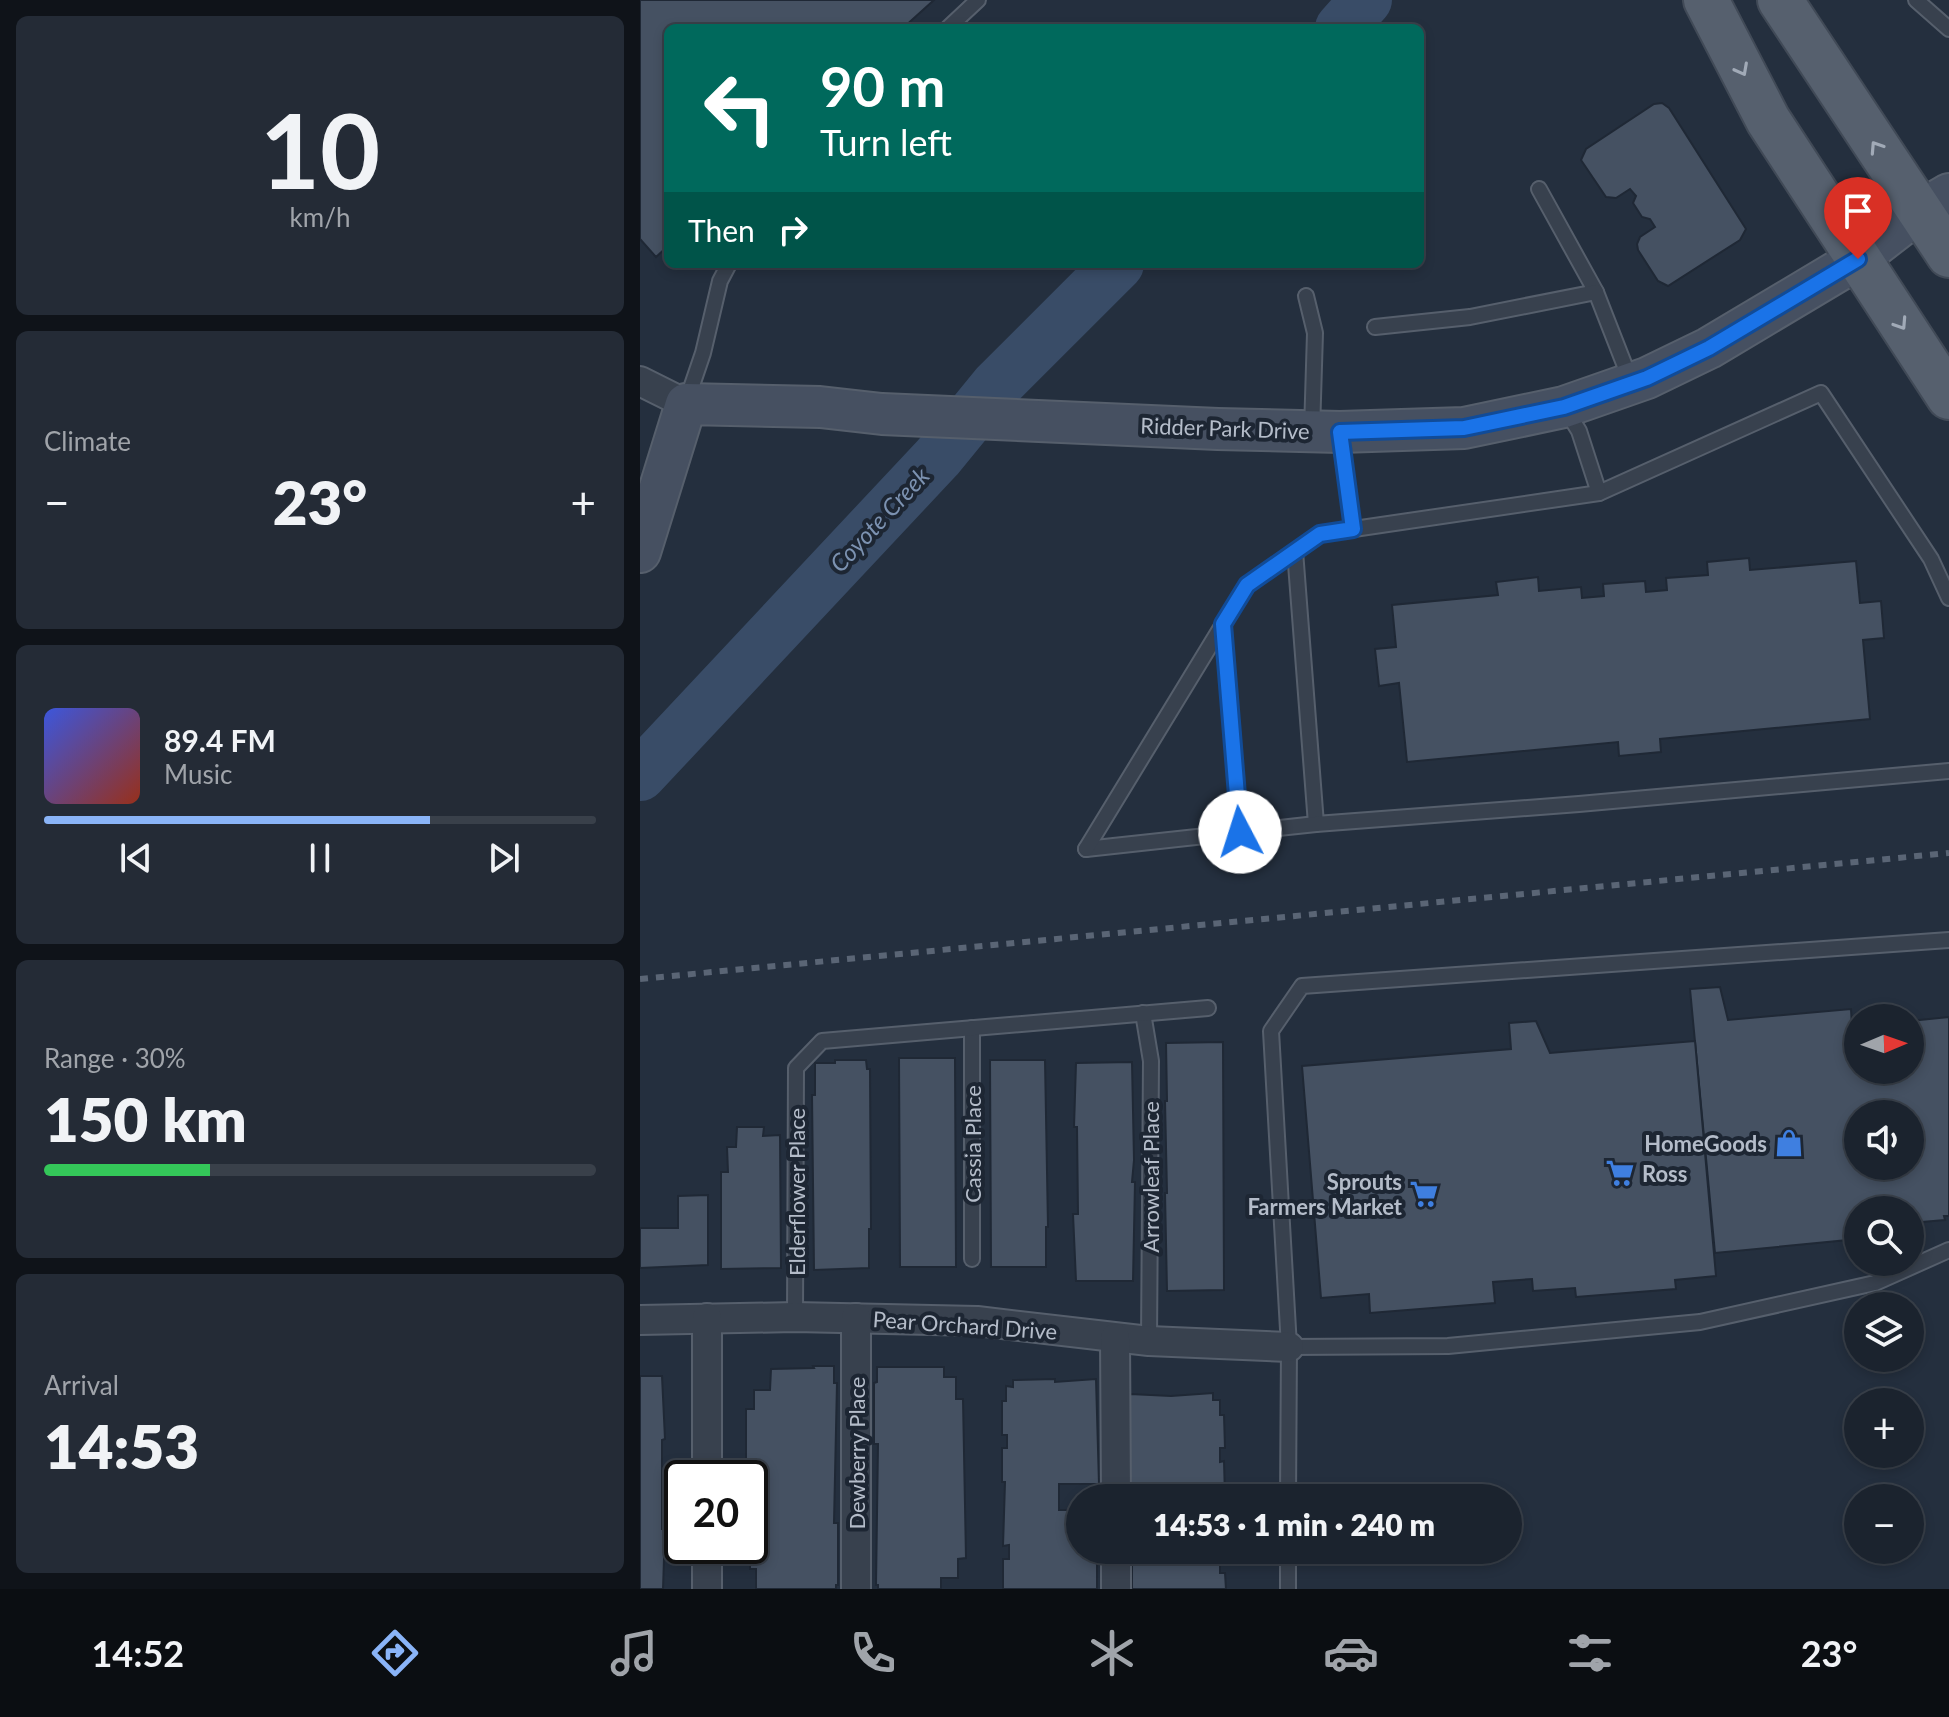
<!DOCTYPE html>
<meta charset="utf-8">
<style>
body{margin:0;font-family:Lato,sans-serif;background:#242b36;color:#f1f3f6;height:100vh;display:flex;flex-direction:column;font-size:30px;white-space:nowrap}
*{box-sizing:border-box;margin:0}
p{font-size:26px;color:#a0a4aa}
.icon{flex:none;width:44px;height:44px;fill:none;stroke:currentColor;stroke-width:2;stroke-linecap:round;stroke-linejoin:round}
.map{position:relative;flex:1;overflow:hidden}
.panel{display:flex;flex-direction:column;gap:16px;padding:16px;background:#0f1319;width:640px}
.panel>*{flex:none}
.banner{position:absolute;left:24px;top:24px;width:760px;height:244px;border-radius:12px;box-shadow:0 4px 12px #0003,0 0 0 2px #39404a;background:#00695c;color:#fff;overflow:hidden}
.needle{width:52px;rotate:88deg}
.controls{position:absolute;left:1204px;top:1004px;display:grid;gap:16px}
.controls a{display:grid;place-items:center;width:80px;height:80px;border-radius:50%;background:#1b232e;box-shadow:0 4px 12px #0003,0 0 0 2px #39404a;font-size:40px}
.speed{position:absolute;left:24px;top:1460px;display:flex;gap:16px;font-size:40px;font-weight:700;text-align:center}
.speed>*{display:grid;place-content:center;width:104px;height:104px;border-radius:50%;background:#1b232e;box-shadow:0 4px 12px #0003,0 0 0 2px #39404a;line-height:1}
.speed .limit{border:4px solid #111;border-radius:12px;background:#fff;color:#111}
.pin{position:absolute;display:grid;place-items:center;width:68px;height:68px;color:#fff;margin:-82px -34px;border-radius:50% 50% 50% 0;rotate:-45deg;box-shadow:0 0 8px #0007}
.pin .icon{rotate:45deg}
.me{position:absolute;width:88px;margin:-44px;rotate:355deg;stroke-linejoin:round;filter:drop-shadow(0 0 6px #0008)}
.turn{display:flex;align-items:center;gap:28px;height:168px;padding:0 24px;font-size:36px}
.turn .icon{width:104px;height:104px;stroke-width:2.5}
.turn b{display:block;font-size:56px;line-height:68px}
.then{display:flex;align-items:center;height:76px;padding:0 24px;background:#0003;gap:16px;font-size:30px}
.big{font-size:60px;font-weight:800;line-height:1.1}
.panel .tile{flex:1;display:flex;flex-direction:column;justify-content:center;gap:12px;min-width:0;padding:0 28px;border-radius:12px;background:#242b36}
.panel .dial{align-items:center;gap:0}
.dial b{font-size:104px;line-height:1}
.song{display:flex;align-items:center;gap:24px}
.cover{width:96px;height:96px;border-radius:12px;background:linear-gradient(135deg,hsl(230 70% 55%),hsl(10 70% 35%))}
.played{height:8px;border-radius:4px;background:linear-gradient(90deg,#8ab4f8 70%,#39404a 70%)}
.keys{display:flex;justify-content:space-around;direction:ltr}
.heat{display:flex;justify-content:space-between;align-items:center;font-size:44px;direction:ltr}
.charge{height:12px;border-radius:6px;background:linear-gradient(90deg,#34c759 30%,#39404a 0)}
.trip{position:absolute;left:426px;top:1484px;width:456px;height:80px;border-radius:40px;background:#1b232e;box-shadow:0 4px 12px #0003,0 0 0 2px #39404a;font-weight:800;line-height:80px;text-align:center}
.tab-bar{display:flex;height:128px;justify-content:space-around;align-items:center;background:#0b0e12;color:#a0a4aa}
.tab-bar .icon{width:56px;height:56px}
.tab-bar .selected{color:#8ab4f8}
.tab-bar b{font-size:36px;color:#f1f3f6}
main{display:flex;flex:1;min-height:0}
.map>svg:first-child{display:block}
</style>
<main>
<section class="panel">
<div class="tile dial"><b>10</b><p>km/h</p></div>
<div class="tile"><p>Climate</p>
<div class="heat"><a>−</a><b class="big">23°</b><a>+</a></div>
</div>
<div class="tile">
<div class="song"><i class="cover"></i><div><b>89.4 FM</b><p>Music</p></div></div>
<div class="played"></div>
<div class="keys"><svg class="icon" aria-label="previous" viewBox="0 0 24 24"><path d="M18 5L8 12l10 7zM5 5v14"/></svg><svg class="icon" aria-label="pause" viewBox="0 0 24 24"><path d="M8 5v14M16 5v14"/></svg><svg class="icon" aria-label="next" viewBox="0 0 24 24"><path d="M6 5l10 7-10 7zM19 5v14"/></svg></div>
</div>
<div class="tile"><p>Range · 30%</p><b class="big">150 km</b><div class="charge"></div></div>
<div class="tile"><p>Arrival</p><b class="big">14:53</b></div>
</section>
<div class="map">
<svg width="1309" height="1589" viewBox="0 0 1309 1589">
<rect width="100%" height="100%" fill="#242f3e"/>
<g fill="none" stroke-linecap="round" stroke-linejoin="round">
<g stroke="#394c67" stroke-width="52">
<polyline points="701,28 726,0"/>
<polyline points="0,775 298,457 356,386 478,264"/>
</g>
</g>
<g fill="#455162" stroke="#1f2835" stroke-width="2" fill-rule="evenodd">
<polygon points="0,0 294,0 263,28 28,28 28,246 16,257 0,239"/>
<polygon points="1014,104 1022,103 1029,108 1106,229 1100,240 1028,286 1018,281 998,250 997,244 1000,237 1015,227 1010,219 1002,217 993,203 996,196 990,189 976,198 966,197 941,160 946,149"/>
<polygon points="1109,558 1110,570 1216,561 1220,603 1241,601 1244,638 1223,640 1230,719 1020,739 1021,752 979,756 978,742 767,762 759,683 739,686 735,649 756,647 752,605 858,595 856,582 898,577 899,591 941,587 942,598 964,596 963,584 1005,581 1006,592 1027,590 1026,578 1068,575 1067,562"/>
<path d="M1080 987 1088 1020 1211 1009 1212 1026H1218V1070H1270V1021L1309 1017V1216H1304L1305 1220 1270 1223V1210H1218V1239L1075 1253 1050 989ZM1218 1114H1270V1166H1218Z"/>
<polygon points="896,1021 910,1053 1055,1041 1076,1276 1035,1280 1036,1289 936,1297 935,1288 893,1291 892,1279 853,1282 855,1303 730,1313 729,1294 681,1298 662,1066 871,1049 869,1023"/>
<polygon points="583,1042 584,1290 527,1291 525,1193 527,1193 525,1101 527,1101 526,1043"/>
<polygon points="259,1058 315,1058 316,1267 260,1267"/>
<polygon points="195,1060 226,1060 227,1069 230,1069 231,1229 229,1229 229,1268 174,1270 172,1095 175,1095 175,1063 195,1063"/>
<polygon points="350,1060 405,1060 408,1227 406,1227 406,1267 351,1267"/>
<polygon points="492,1062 494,1160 492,1182 495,1182 493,1281 436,1281 433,1214 438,1214 437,1127 434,1127 436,1063"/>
<polygon points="97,1127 124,1127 123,1136 140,1135 141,1268 81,1269 81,1172 88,1172 87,1147 96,1147"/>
<polygon points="68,1195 68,1265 0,1268 0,1228 38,1228 38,1196"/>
<polygon points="173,1366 194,1366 194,1383 197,1383 194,1523 198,1523 198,1585 196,1585 196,1589 116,1589 116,1569 110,1569 110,1478 106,1478 106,1409 114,1409 114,1390 130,1390 131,1369 174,1368"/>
<polygon points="237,1367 304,1367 304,1377 316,1377 316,1399 323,1399 326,1558 318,1559 318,1578 301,1578 301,1589 238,1589 238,1585 236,1585 238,1444 234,1444 234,1383 237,1382"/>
<polygon points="0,1376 22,1376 25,1439 22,1440 22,1529 25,1529 23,1589 0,1589"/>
<polygon points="415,1379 415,1382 456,1379 459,1484 419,1484 419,1510 440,1510 440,1550 457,1550 457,1589 363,1589 363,1559 369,1559 369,1545 363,1546 365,1482 362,1482 362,1448 367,1448 367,1435 362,1435 362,1401 366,1401 366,1386 373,1387 373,1380"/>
<polygon points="573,1393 573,1400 580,1400 580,1415 584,1415 585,1448 580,1448 580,1462 584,1461 585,1496 583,1498 489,1498 490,1394 531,1396"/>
<polygon points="489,1550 585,1550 585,1559 580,1559 580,1573 585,1573 586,1589 492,1589 492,1552"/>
</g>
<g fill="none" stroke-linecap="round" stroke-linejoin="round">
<defs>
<g id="lane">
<polyline points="1276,0 1309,29"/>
<polyline points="308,28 338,0"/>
<polyline points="899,189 956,292"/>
<polyline points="666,296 675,333 672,431"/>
<polyline points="735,327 830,317 956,292 990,379"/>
<polyline points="47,400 63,353 80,281 89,264"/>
<polyline points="700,436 713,529"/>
<polyline points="959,493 1181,393 1291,559 1309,598"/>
<polyline points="655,551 676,824"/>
<polyline points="583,624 600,832"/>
<polyline points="446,849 676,824 939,804 1309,771"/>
<polyline points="446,849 607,585 680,534 959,493 939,431 926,410"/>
<polyline points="503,1013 511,1061 509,1341"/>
<polyline points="332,1259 332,1028"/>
<polyline points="155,1317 156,1068 182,1041 568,1008"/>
<polyline points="649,1347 808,1346 1060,1322 1235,1283 1309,1250"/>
<polyline points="648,1498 649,1347 631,1031 662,986 1309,940"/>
<polyline points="648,1589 648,1550"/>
</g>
<g id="street">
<polyline points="0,381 46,404"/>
<polyline points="0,1320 155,1317 337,1321 509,1341 649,1347"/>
<polyline points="475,1338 476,1498"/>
<polyline points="67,1478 67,1318"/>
<polyline points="67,1546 67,1589"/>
<polyline points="476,1550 476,1589"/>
<polyline points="216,1589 216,1318"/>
</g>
<polyline id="secondary" points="0,552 46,404 180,407 242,414 578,429 700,432 824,428 924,407 1007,378 1069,348 1218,259 1280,211 1309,194"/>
<g id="primary">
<polyline points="1066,0 1128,120 1309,397"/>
<polyline points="1140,0 1309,255"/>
</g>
</defs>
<use href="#lane" stroke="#565f6c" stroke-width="18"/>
<use href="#street" stroke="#565f6c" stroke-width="32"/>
<use href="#secondary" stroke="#565f6c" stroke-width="44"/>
<use href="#primary" stroke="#414a57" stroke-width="48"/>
<use href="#lane" stroke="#38414e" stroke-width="14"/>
<use href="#street" stroke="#38414e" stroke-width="28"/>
<use href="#secondary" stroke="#465061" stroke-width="40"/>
<use href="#primary" stroke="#56606e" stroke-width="44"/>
<polyline stroke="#5a6575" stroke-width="6" stroke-dasharray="8 8" stroke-linecap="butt" points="0,979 1309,853"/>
</g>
<defs><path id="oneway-chevron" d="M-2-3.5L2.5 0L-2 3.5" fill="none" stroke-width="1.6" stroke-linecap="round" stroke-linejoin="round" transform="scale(2)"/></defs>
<g stroke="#a1aab7">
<use href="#oneway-chevron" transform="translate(1102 70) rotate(62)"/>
<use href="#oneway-chevron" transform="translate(1236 147) rotate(-123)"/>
<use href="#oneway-chevron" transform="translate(1261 324) rotate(57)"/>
</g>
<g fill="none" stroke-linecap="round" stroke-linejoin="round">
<defs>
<polyline id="route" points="600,832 583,624 607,585 680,534 713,529 700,432 824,428 924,407 1007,378 1069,348 1218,259"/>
</defs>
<use href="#route" stroke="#114b97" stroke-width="20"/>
<use href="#route" stroke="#1a73e8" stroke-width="14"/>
</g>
<defs>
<symbol id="shop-bare" viewBox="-9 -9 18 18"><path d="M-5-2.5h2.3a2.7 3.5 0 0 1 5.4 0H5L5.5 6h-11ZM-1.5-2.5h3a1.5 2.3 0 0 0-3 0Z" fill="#3f7fe0" stroke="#1d2633" stroke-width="2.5" paint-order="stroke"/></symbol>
<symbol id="supermarket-bare" viewBox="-9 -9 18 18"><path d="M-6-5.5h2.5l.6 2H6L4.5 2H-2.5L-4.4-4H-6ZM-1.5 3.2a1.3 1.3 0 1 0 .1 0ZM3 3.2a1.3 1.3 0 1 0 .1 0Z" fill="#3f7fe0" stroke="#1d2633" stroke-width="2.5" paint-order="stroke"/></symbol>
</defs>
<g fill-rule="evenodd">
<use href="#shop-bare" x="1129" y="1123" width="40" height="40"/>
<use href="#supermarket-bare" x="960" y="1153" width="40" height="40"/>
<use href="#supermarket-bare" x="764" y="1174" width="40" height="40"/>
</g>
<g text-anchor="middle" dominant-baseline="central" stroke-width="8" stroke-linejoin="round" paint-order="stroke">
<g font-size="22" fill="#b4bcc9" stroke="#1d2633">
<text transform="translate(585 428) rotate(2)">Ridder Park Drive</text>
<text transform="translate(332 1144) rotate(-90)">Cassia Place</text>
<text transform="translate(510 1177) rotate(-90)">Arrowleaf Place</text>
<text transform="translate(156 1192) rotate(-90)">Elderflower Place</text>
<text transform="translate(325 1325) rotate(4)">Pear Orchard Drive</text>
<text transform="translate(216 1453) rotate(-90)">Dewberry Place</text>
</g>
<g font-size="22" font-weight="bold" fill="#b4bcc9" stroke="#1d2633" text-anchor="end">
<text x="1127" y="1143">HomeGoods</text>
<text x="1002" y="1173" text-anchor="start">Ross</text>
<text x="762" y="1181">Sprouts<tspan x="762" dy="25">Farmers Market</tspan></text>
</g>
<g font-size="24" font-style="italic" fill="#7c92b1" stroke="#1d2633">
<text transform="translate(239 519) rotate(-47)">Coyote Creek</text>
</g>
</g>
</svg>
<div class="controls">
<a><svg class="needle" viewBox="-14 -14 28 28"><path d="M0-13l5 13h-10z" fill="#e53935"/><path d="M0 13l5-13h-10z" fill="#a0a4aa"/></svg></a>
<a><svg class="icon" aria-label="sound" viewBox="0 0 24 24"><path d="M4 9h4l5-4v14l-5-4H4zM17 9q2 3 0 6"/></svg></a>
<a><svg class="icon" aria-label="search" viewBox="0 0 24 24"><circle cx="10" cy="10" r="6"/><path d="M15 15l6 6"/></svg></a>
<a><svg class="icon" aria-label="layers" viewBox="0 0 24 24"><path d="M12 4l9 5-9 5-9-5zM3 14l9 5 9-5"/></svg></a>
<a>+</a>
<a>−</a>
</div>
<div class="speed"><div class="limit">20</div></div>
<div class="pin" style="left:1218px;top:259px;background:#d93025"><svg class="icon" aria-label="arrive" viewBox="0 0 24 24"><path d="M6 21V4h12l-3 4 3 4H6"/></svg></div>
<svg class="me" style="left:600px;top:832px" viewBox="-20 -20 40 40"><circle r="19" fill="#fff"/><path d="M0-13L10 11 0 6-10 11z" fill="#1a73e8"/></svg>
<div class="trip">14:53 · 1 min · 240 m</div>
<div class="banner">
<div class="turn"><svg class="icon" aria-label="left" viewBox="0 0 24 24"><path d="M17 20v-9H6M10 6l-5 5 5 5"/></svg><div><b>90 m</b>Turn left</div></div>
<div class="then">Then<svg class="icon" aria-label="right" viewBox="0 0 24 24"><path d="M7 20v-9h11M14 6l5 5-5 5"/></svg></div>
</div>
</div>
</main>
<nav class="tab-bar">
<b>14:52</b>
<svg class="icon selected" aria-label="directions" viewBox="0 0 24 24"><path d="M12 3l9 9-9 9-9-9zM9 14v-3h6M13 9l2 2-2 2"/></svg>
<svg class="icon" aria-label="music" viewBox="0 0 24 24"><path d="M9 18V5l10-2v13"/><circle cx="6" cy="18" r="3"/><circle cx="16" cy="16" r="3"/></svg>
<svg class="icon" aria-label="phone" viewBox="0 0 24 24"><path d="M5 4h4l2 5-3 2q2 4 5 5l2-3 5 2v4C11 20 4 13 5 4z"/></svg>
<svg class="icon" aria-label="climate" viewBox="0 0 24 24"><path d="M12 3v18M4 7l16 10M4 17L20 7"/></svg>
<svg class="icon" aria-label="car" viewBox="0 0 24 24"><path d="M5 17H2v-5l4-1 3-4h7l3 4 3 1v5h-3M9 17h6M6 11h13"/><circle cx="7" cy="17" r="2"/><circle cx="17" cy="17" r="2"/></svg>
<svg class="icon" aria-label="filters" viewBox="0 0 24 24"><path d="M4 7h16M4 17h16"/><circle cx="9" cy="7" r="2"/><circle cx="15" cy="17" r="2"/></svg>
<b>23°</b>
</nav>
